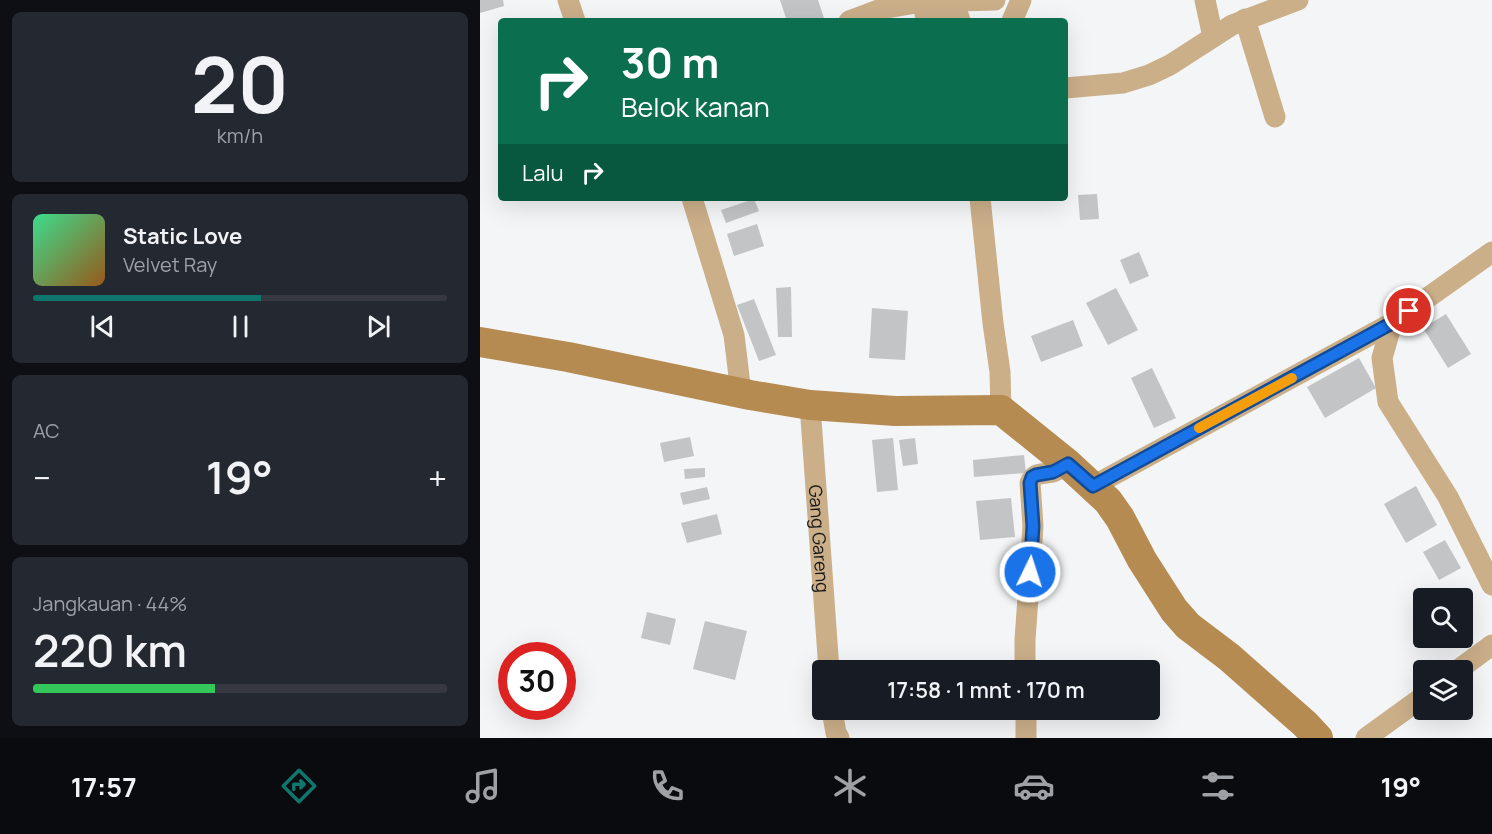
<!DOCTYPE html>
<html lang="id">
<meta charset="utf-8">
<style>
body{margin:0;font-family:Manrope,sans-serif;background:#242831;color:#f1f3f6;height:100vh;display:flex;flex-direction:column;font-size:22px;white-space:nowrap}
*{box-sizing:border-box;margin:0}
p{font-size:20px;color:#9ea1a6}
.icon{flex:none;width:33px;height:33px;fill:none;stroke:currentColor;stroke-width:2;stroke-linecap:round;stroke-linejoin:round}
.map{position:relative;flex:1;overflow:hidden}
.sheet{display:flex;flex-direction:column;gap:12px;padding:12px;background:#0d0f14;width:480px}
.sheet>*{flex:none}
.hud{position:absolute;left:18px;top:18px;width:570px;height:183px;border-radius:6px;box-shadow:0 6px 24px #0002;background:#0b6e4f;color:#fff;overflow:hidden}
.controls{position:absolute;left:933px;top:588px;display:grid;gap:12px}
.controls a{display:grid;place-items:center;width:60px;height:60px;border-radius:6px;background:#171b24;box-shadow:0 6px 24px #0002;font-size:30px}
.speed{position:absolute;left:18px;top:642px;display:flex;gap:12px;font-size:30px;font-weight:700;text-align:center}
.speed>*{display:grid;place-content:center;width:78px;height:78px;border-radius:50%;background:#171b24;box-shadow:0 6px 24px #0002;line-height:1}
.speed .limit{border:9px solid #d22;background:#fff;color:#111}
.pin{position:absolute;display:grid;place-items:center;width:51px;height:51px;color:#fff;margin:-26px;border:3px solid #fff;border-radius:50%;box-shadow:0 2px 6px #0007}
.me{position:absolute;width:66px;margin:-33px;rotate:4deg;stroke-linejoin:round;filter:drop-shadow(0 0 4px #0008)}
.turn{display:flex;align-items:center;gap:21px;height:126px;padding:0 24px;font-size:27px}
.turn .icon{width:78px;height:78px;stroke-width:2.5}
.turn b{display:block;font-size:42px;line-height:51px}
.then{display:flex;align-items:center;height:57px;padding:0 24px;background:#0003;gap:12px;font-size:22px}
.big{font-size:45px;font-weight:600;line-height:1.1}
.sheet .card{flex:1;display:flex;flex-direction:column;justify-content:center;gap:9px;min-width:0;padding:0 21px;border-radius:9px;background:#242831}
.sheet .dial{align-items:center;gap:0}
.dial b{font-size:78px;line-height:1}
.song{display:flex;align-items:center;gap:18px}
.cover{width:72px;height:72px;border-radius:9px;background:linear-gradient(135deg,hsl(150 70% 55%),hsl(30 70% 35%))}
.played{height:6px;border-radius:3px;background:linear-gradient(90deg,#0f766e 55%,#363941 55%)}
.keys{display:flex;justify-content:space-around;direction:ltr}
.heat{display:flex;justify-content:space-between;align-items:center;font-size:33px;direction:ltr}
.charge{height:9px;border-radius:4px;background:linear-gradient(90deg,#34c759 44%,#363941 0)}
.trip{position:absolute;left:332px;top:660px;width:348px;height:60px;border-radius:6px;background:#171b24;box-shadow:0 6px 24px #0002;font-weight:600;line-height:60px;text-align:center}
.tabs{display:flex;height:96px;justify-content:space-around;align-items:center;background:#090b0e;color:#9ea1a6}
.tabs .icon{width:42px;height:42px}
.tabs .selected{color:#0f766e}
.tabs b{font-size:27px;color:#f1f3f6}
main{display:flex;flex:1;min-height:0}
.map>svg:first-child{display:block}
</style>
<main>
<section class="sheet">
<div class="card dial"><b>20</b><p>km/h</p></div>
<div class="card">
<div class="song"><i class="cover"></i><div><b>Static Love</b><p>Velvet Ray</p></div></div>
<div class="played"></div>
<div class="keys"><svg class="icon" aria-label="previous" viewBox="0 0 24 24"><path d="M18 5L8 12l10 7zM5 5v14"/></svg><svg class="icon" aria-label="pause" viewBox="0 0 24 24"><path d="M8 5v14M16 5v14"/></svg><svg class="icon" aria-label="next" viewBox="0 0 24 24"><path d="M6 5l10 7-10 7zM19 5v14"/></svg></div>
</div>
<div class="card"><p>AC</p>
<div class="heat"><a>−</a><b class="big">19°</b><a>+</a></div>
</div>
<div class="card"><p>Jangkauan · 44%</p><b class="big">220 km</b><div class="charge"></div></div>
</section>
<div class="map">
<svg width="1012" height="738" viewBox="0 0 1012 738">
<rect width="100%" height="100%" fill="#f4f5f7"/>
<g fill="#c3c4c6">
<polygon points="0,0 23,0 24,6 0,13"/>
<polygon points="300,0 338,0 344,18 333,21 307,21"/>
<polygon points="617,194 619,219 600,220 598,195"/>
<polygon points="274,199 279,211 246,223 241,210"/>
<polygon points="277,224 284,246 254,256 247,234"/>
<polygon points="659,252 669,276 650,284 640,260"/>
<polygon points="311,287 312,337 298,337 296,288"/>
<polygon points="636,288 658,330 628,345 606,303"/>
<polygon points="274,299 296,355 279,361 257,305"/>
<polygon points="392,308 428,311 425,360 389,358"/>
<polygon points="966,314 991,354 968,368 943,328"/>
<polygon points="593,320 603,346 561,362 551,336"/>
<polygon points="879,358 896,388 845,418 827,387"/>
<polygon points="672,368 696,418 674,428 651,378"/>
<polygon points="210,437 214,456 184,462 180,443"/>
<polygon points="413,438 418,490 397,492 392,440"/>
<polygon points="435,438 438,464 423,466 419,440"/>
<polygon points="544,455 546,473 494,477 493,460"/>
<polygon points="225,468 225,477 205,479 204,469"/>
<polygon points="936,486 957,525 926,543 904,504"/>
<polygon points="227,487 230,499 203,505 200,493"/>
<polygon points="531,498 535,537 500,540 496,501"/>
<polygon points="237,514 242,534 207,543 201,523"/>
<polygon points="965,540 981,568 959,580 943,552"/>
<polygon points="167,612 196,619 190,645 161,638"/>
<polygon points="225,621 267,631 255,680 213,669"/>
</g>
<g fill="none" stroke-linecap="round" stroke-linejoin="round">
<g stroke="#cbaf89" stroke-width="21">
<polyline points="88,0 95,21"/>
<polyline points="725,0 733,37"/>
<polyline points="445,15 479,17 480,21"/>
<polyline points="765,19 795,117"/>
<polyline points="369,21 401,9 442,2 515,0"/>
<polyline points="532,21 541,0"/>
<polyline points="585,88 643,83 669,75 690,65 752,25 818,0"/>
<polyline points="212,198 254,335 261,393"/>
<polyline points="500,198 513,323 520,372 521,410"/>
<polyline points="912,323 902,358 908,402 968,497 1012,585"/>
<path id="s1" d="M330 405 349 670"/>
<polyline points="613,486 912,323 1012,252"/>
<path d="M545 670V640L553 526 550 483C554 471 563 475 573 472 578 470 583 467 588 464"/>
<polyline points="978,670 1012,645"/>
<polyline points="352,710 356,733 359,738"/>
<polyline points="546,710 546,738"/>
<polyline points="886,738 944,696"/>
</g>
<polyline stroke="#b58b51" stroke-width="30" points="0,342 88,357 270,395 330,405 415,411 521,410 588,464 628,501 640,518 662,560 694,610 708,626 749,657 825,724 838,738"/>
</g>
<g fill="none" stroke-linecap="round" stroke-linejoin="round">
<defs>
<polyline id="route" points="550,572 553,526 550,483 552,477 556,475 573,472 588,464 613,486 912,323 929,311"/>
</defs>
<use href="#route" stroke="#114b97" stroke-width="15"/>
<use href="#route" stroke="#1a73e8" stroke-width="10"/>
<polyline stroke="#f59e0b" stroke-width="10" points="719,428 812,378"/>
</g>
<g text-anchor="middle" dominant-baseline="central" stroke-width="5" stroke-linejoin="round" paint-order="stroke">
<g font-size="18" fill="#171718" stroke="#f4f5f7">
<text stroke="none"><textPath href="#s1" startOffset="134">Gang Gareng</textPath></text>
</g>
</g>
</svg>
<div class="controls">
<a><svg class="icon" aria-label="search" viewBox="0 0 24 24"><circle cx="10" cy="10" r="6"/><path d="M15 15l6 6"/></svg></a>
<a><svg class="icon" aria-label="layers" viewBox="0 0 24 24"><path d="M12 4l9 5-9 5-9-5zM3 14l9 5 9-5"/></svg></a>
</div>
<div class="speed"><div class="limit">30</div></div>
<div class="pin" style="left:929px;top:311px;background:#d93025"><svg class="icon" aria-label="arrive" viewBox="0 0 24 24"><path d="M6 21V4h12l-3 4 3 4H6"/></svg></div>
<svg class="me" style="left:550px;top:572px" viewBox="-20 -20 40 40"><circle r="17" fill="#1a73e8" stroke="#fff" stroke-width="3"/><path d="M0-11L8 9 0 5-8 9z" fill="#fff"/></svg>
<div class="trip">17:58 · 1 mnt · 170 m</div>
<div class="hud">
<div class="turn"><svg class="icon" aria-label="right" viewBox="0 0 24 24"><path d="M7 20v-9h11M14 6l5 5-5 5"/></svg><div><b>30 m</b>Belok kanan</div></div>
<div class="then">Lalu<svg class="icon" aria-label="right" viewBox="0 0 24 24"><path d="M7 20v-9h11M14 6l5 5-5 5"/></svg></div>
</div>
</div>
</main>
<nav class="tabs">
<b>17:57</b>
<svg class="icon selected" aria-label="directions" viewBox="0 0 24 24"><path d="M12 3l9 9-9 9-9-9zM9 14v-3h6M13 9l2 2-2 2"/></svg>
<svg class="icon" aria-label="music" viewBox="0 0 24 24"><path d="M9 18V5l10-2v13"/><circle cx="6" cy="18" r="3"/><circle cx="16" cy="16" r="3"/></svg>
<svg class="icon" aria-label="phone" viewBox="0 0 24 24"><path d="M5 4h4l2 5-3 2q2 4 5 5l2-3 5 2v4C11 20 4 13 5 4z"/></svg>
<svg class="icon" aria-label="climate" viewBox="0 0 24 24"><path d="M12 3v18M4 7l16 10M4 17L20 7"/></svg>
<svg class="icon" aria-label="car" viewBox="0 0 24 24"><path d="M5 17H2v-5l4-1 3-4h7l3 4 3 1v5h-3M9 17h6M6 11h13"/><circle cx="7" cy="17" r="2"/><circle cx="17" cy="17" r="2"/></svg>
<svg class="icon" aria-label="filters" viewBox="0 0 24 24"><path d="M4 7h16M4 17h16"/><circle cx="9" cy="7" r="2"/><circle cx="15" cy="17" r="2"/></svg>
<b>19°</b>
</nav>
